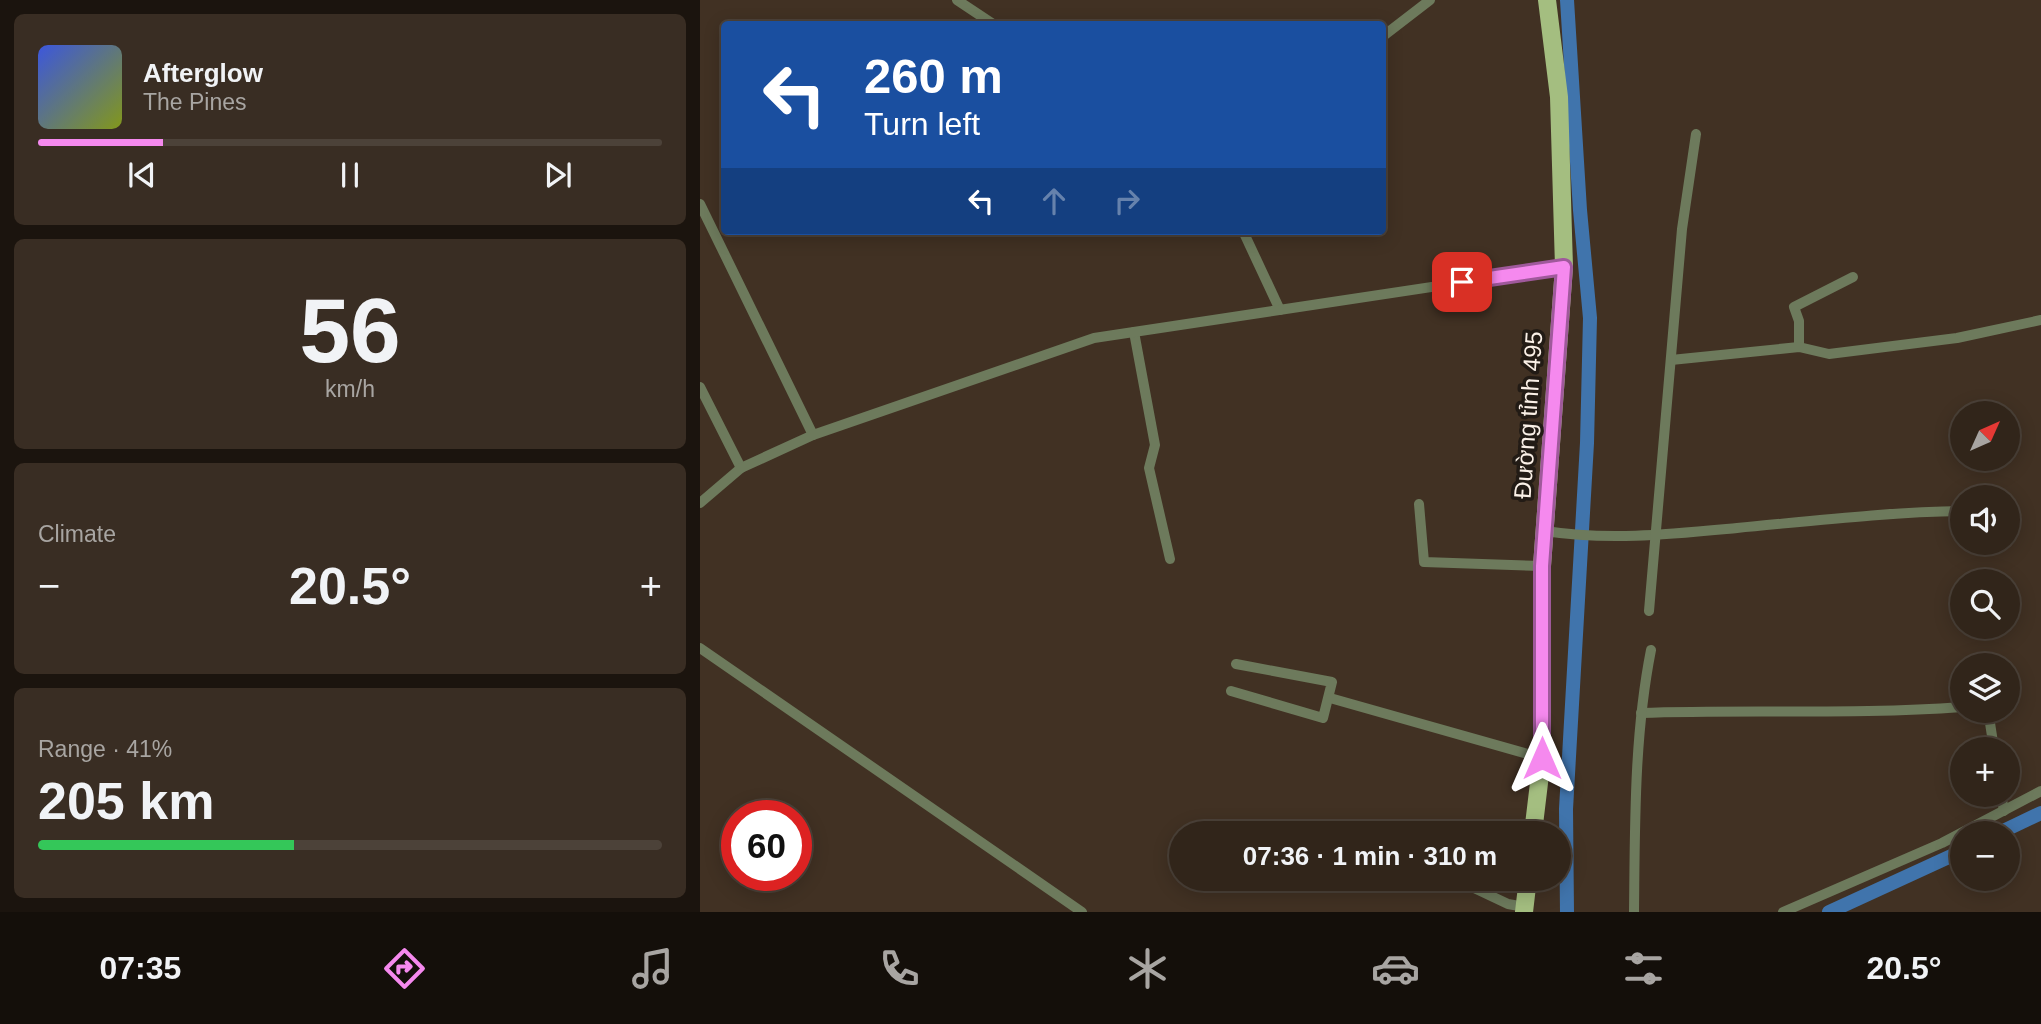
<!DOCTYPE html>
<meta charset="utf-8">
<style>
body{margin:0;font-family:Arial,sans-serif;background:#392d23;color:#f1f3f6;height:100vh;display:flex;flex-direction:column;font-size:26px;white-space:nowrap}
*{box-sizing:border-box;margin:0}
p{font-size:23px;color:#a8a5a2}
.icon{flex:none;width:38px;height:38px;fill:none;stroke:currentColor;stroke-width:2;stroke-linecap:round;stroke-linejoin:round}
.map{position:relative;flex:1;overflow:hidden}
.details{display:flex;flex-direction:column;gap:14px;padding:14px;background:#1b140e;width:700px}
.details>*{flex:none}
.guide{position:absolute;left:21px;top:21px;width:665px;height:214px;border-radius:7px;box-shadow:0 4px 18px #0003,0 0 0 2px #4c4239;background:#1a4fa0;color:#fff;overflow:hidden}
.needle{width:46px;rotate:45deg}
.fabs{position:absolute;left:1250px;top:401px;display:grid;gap:14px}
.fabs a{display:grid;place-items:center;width:70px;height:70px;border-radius:50%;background:#31251a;box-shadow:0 4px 18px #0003,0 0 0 2px #4c4239;font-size:35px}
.speed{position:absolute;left:21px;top:800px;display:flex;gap:14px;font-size:35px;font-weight:700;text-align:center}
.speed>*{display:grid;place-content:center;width:91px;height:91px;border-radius:50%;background:#31251a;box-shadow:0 4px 18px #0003,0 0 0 2px #4c4239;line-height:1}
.speed .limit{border:10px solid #d22;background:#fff;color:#111}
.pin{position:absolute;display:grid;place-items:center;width:60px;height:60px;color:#fff;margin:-30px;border-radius:14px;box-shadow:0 4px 10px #0006}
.me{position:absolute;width:77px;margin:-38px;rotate:0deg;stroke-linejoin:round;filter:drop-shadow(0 0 5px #0008)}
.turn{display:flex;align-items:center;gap:24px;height:147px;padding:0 28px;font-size:32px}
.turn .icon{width:91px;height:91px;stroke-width:2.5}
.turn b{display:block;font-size:49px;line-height:60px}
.lanes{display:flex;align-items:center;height:66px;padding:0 28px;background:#0003;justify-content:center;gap:35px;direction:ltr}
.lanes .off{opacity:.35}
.big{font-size:52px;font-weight:800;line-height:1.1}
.details .tile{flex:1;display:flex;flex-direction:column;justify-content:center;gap:10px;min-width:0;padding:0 24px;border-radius:10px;background:#392d23}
.details .dial{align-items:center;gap:0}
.dial b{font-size:91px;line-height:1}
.song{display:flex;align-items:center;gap:21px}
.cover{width:84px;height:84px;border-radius:10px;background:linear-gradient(135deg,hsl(230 70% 55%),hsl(70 70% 35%))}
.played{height:7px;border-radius:4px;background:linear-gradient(90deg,#f589ee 20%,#4c4239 20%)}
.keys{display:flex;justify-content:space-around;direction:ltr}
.heat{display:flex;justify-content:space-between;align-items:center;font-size:38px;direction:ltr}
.charge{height:10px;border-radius:5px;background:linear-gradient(90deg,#34c759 41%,#4c4239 0)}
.trip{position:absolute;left:469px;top:821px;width:402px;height:70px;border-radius:35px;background:#31251a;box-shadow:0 4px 18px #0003,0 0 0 2px #4c4239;font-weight:800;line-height:70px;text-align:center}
.menu{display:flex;height:112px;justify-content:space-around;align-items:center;background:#140f0a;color:#a8a5a2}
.menu .icon{width:49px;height:49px}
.menu .on{color:#f589ee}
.menu b{font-size:32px;color:#f1f3f6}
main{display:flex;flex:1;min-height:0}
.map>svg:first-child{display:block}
</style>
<main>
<section class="details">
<div class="tile">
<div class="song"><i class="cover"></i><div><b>Afterglow</b><p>The Pines</p></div></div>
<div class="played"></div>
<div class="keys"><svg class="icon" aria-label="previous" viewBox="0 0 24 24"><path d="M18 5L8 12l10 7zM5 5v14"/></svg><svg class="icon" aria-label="pause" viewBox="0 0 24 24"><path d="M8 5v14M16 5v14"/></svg><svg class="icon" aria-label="next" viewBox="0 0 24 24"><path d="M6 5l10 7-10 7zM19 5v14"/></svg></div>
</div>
<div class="tile dial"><b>56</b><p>km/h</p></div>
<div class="tile"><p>Climate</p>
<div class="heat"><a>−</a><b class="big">20.5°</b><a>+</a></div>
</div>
<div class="tile"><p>Range · 41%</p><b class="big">205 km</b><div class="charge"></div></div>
</section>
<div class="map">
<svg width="1341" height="912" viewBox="0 0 1341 912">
<rect width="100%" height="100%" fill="#413123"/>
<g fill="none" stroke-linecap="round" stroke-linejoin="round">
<g stroke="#4074ac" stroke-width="14">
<polyline points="1299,833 1341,813"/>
<polyline points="867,912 866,809 887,443 890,318 880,210 867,0"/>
<polyline points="1129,912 1262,851"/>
</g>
<g stroke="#6d7a5c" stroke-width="10">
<polyline points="257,0 293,24"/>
<polyline points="682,37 730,0"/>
<polyline points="0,204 113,435"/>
<polyline points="543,231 580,310"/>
<polyline points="434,332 455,445 449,468 470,559"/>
<polyline points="1099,347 1099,321 1094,307 1153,277"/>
<polyline points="971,360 1099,347 1129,354 1257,338 1341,320"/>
<polyline points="0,387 41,468"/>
<polyline points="0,503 41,468 113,435 394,338 864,267"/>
<polyline points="719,504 724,562 842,566"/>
<path d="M845 531C909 541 973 534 1037 528 1112 521 1187 512 1262 511"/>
<polyline points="949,611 982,229 996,134"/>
<polyline points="0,648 382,912"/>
<polyline points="531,691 623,718 632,682 536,664"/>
<polyline points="630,698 842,758"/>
<polyline points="1288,710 1294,749"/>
<path d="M941 713C1048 709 1155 715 1262 707"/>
<polyline points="1301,794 1304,811"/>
<polyline points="753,878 808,904 825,907"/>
<polyline points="697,879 697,878"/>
<path d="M934 912C935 825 934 736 951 650"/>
<polyline points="1083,912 1242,843 1341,791"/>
</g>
<g stroke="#a4be80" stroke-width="18">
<polyline points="833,833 842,758 842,566 864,267 859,97 847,0"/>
<polyline points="824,912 828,878"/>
</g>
</g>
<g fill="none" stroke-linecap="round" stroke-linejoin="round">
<defs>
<polyline id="route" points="762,282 864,267 842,566 842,758"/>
</defs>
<use href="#route" stroke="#9f599b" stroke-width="18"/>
<use href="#route" stroke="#f589ee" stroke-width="12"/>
</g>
<g text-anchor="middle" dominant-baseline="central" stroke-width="7" stroke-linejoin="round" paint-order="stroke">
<g font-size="24" fill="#faf0e7" stroke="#221b15">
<text transform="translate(828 415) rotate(-86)">Đường tỉnh 495</text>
</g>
</g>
</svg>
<div class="fabs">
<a><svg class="needle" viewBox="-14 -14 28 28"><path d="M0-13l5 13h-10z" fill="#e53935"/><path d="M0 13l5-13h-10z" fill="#a8a5a2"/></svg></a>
<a><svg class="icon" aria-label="sound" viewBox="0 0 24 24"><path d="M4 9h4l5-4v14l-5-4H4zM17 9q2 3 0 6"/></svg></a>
<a><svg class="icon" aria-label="search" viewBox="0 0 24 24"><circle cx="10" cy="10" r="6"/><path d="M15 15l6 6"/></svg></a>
<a><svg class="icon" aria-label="layers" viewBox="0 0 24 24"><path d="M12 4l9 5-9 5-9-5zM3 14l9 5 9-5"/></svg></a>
<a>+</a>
<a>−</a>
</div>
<div class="speed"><div class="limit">60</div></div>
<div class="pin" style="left:762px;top:282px;background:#d93025"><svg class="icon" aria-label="arrive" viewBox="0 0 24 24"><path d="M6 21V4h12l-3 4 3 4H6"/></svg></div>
<svg class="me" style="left:842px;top:758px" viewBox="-20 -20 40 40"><path d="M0-17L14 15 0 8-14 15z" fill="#f589ee" stroke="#fff" stroke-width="4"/></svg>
<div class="trip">07:36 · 1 min · 310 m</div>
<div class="guide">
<div class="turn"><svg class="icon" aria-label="left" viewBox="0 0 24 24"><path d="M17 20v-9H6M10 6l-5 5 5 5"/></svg><div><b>260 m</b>Turn left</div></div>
<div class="lanes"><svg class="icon" aria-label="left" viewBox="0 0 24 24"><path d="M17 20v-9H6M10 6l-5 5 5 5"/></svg><svg class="icon off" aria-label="ahead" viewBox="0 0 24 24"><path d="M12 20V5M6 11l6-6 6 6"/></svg><svg class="icon off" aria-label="right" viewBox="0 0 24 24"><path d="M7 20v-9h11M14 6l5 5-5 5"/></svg></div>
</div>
</div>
</main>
<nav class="menu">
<b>07:35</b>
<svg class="icon on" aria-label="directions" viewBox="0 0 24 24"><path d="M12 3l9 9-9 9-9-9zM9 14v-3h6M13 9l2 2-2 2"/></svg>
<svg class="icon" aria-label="music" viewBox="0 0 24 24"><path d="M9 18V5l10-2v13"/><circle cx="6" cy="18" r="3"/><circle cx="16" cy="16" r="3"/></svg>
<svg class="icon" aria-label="phone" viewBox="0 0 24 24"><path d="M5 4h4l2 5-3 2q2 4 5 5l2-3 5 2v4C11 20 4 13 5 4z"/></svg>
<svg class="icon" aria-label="climate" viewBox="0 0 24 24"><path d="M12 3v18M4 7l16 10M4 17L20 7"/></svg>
<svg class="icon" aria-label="car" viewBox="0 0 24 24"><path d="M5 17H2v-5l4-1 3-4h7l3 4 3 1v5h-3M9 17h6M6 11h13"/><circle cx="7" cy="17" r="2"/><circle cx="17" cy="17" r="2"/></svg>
<svg class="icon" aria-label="filters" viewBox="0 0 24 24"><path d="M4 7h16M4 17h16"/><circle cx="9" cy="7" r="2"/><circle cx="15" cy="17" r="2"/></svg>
<b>20.5°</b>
</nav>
